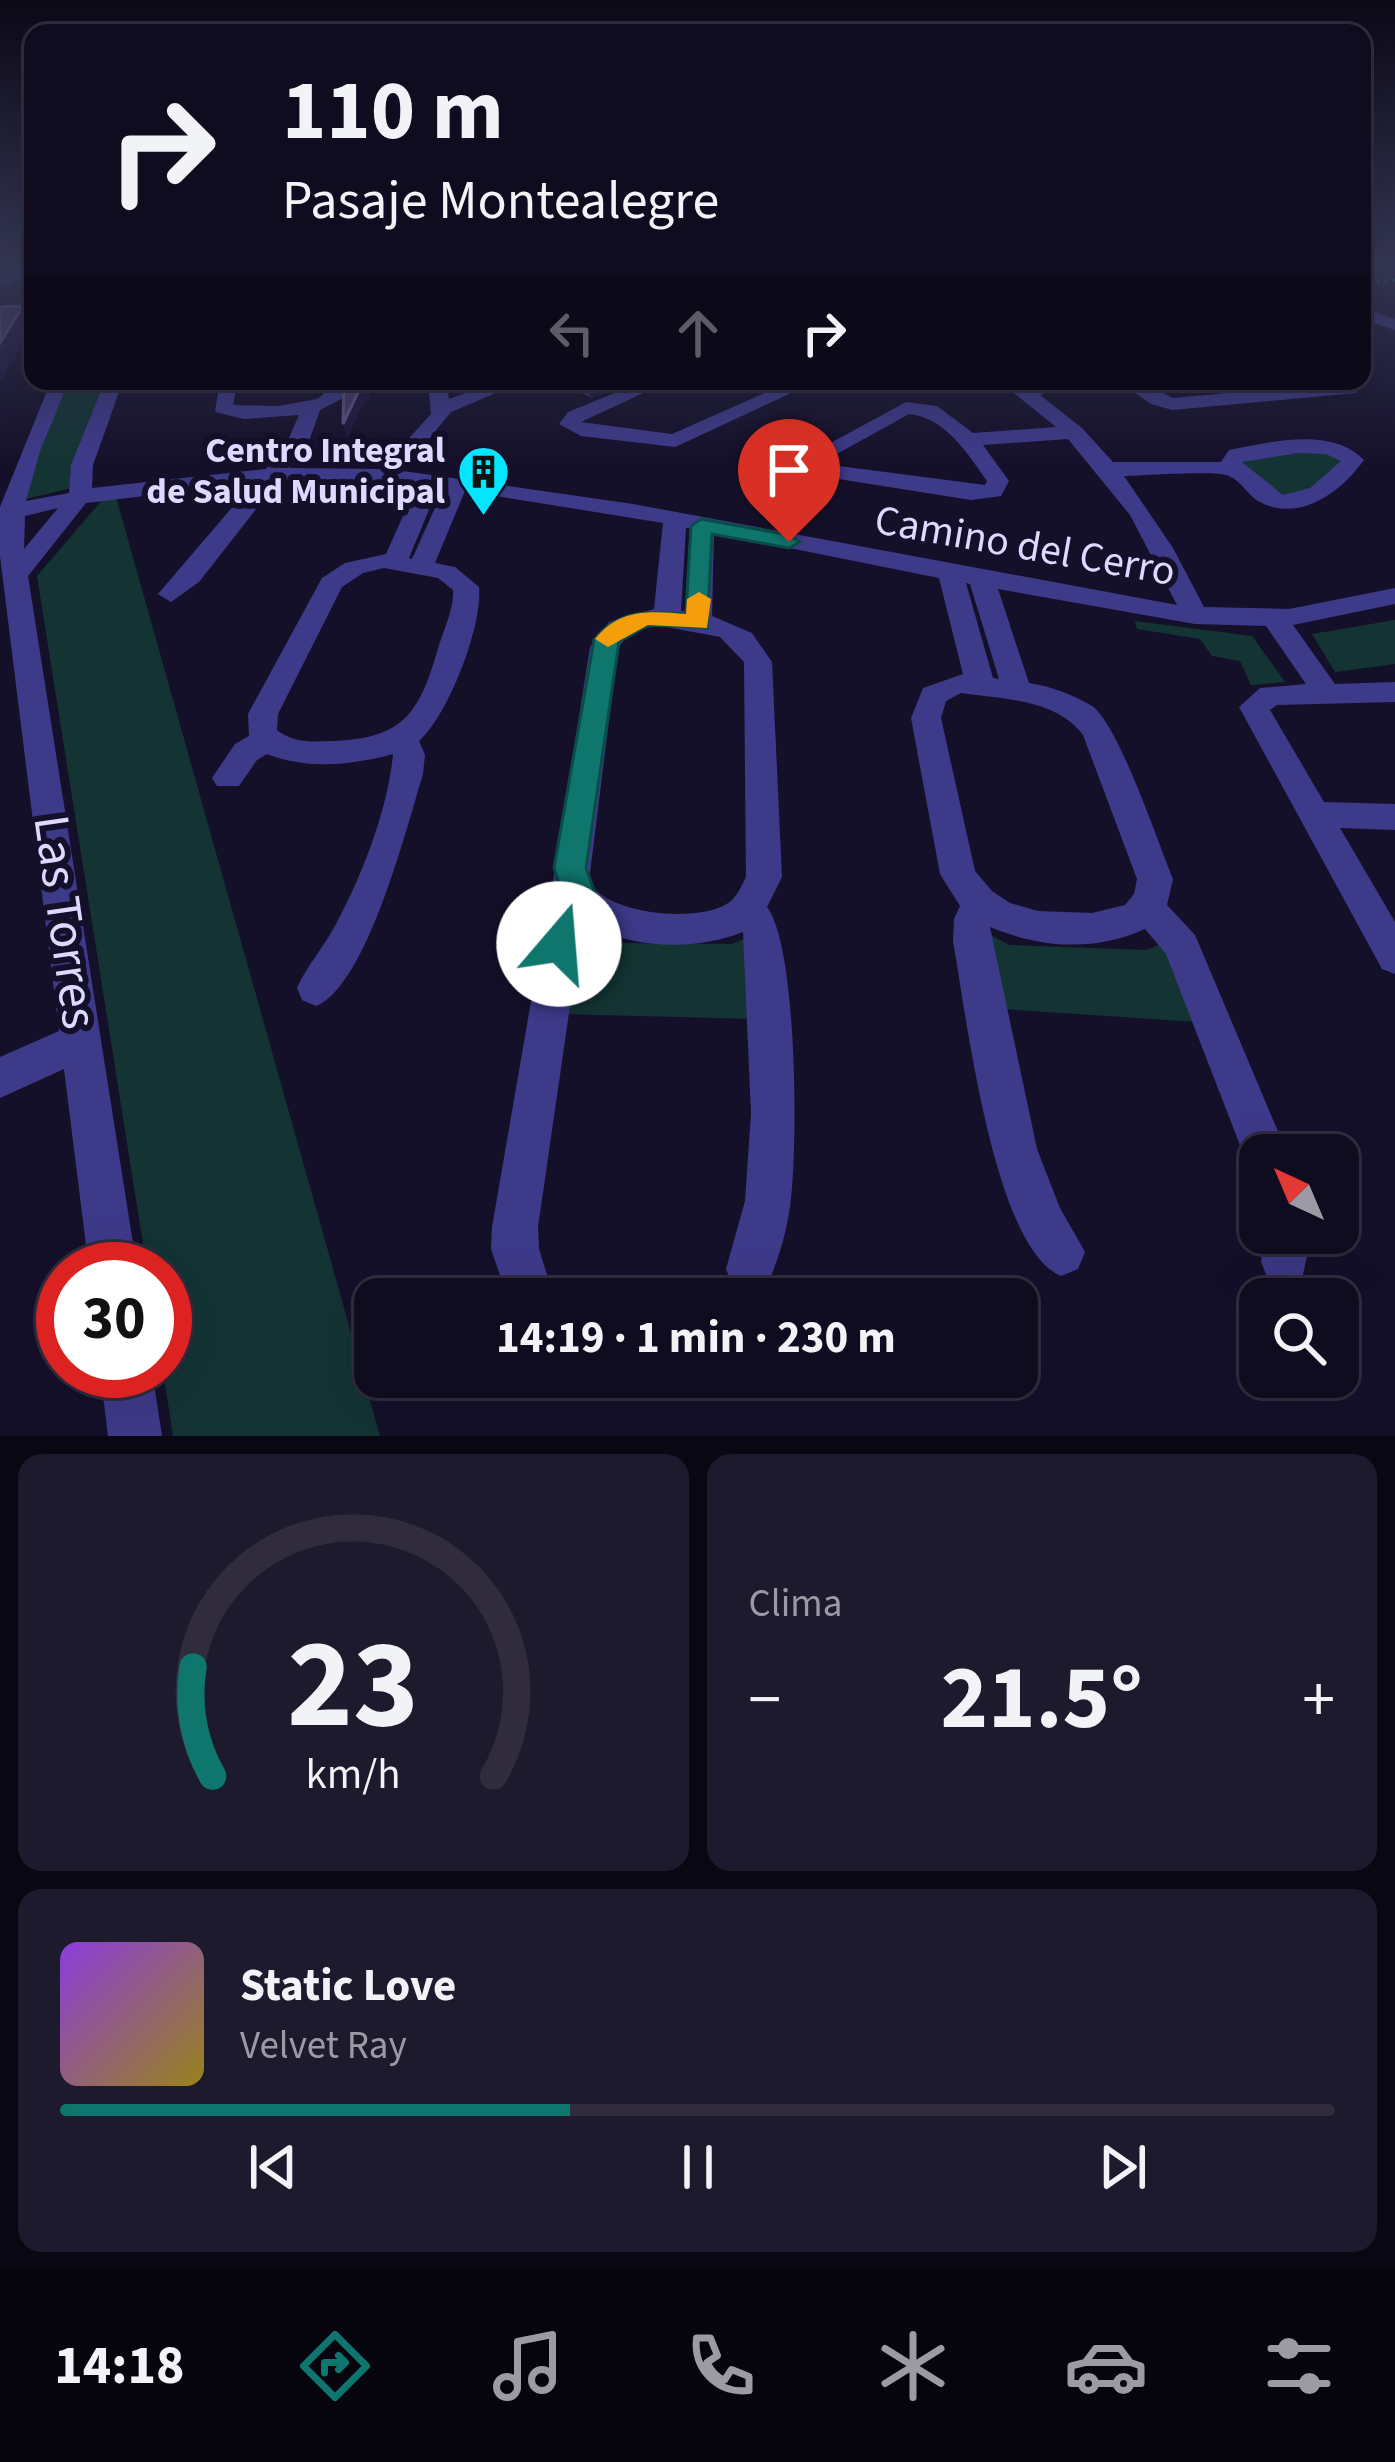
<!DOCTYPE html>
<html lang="es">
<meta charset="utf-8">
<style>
body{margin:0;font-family:"Source Sans 3",sans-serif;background:#1e1a2d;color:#f1f3f6;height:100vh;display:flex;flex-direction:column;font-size:45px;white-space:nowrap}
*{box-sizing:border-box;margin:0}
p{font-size:39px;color:#9c9ba5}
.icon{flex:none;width:66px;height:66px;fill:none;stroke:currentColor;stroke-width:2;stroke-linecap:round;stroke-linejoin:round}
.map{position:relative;height:1436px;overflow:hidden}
.drawer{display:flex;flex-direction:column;gap:18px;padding:18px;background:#090712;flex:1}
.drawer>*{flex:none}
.hud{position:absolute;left:24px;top:24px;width:1347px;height:366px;border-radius:24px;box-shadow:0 12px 48px #0002,0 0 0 3px #302c3e;background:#100c20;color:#f1f3f6;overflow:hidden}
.needle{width:78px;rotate:316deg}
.buttons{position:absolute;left:1239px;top:1134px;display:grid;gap:24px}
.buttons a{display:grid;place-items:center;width:120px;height:120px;border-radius:24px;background:#100c20;box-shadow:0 12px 48px #0002,0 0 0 3px #302c3e;font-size:60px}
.speed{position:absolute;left:36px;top:1242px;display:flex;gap:24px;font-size:60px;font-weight:700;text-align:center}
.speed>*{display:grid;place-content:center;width:156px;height:156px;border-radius:50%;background:#100c20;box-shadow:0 12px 48px #0002,0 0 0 3px #302c3e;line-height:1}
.speed .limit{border:18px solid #d22;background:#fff;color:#111}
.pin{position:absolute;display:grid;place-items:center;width:102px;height:102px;color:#fff;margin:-123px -51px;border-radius:50% 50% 50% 0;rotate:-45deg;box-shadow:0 0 12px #0007}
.pin .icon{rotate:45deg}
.me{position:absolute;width:132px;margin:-66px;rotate:18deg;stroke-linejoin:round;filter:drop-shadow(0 0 9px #0008)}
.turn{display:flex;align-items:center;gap:42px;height:252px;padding:0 60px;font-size:54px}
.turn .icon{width:156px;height:156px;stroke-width:2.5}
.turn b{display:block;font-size:84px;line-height:102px}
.lanes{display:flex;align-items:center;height:114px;padding:0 60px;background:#0003;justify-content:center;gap:60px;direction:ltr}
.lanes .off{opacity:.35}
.big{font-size:90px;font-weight:700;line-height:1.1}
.drawer .widget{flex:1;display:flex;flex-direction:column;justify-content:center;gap:18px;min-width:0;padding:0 42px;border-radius:24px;background:#1e1a2d}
.drawer .dial{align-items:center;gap:0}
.dial svg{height:312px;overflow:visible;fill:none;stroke:#302c3e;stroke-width:7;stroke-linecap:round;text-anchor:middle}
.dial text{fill:#f1f3f6;stroke:none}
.song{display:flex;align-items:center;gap:36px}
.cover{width:144px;height:144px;border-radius:18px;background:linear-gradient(135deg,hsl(270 70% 55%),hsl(50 70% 35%))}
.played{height:12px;border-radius:6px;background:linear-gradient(90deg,#0f766e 40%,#302c3e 40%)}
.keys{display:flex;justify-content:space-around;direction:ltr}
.heat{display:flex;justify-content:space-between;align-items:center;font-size:66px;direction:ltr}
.drawer .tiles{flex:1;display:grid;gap:18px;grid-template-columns:1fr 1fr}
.widget:last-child{grid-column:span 2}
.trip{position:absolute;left:354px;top:1278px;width:684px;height:120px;border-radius:24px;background:#100c20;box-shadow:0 12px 48px #0002,0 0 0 3px #302c3e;font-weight:700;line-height:120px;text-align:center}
.dock{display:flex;height:192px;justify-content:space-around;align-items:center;background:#06050d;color:#9c9ba5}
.dock .icon{width:84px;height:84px}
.dock .on{color:#0f766e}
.dock b{font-size:54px;color:#f1f3f6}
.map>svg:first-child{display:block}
</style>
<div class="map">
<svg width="1395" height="1436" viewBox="0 0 1395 1436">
<rect width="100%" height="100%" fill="#15102a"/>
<g fill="#133433">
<polygon points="70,381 105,381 70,473 71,488 26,499 34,457"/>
<polygon points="1319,451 1338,453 1343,463 1306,491 1282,499 1239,465 1247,458"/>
<polygon points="116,497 380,1436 173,1436 163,1371 165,1269 147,1269 37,576 103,499"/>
<polygon points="1395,620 1395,664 1335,672 1312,634"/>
<polygon points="1135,621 1252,636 1285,682 1251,685 1240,661 1212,656 1200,639 1137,629"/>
<polygon points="987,933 1009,945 1146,950 1164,943 1197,1022 1002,1009"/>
<polygon points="573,936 611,943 732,944 749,937 754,1019 562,1014"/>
</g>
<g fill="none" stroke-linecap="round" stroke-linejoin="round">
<polyline stroke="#2ebeb6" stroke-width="3" stroke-dasharray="3 4.5" stroke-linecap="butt" points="1362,282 1395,280"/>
<g fill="#3e3a8a" fill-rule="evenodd">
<polygon points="33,266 33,276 0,285 0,275"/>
<polygon points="1362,308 1395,319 1395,330 1362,319"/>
<polygon points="33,311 33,321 0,324 0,314"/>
<polygon points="1362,373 1371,379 1355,393 1172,410 1151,404 1118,381 1140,381 1173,398 1362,381"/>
<path d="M51 381H69L40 451 26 501 69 493 71 465 105 381H123L93 465 92 488 266 469 289 438 299 415 244 419 215 412 220 381H238L233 405 278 406 317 399 323 395 324 381H342L343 398 320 410 310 438 290 468 381 469 431 414 428 381H446L449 399 498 381H524L451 412 403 471 633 504 1177 605 1130 515 1068 439 983 445 1009 481 1001 496 971 500 826 477 810 470 803 458 906 402 937 406 973 433 1056 427 999 381H1020L1028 386 1074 381 1040 395 1082 428 1113 462H1221L1229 450C1270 442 1332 426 1364 460 1341 492 1299 524 1258 501 1248 495 1240 480 1229 476 1216 470 1143 476 1124 476L1173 548 1204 607 1289 609 1395 588V604L1293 625 1335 684 1395 682V702L1277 705 1270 710 1324 802 1395 804V830L1340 828 1395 922V974L1382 969 1239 707 1260 688 1306 684 1266 626 1195 624 998 589 1029 683C1050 686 1074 695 1092 706 1119 725 1158 843 1173 879L1167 905 1195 935 1288 1155H1260V1175L1250 1171 1166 954 1145 929C1094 952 1041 948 990 927L1037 1149 1060 1208 1085 1252 1078 1269 1061 1276C993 1248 966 1012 953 941L954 919 960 906 940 874 911 718 923 688 963 674 939 578 714 533 712 616 752 633 772 662 782 877 767 907C798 948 798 1152 790 1207 786 1235 778 1260 767 1286L750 1293 733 1286 726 1269 745 1201 751 1114 743 932C696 951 633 949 589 925L580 937 538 1227 539 1249 550 1284 544 1299H508L491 1249 492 1227 543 932 564 902 553 881 590 647 609 622 654 609 663 523 465 491 435 563 455 567 479 587C483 625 448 716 419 741L425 755 423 774C407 826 367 986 316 1006L302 1000 297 988C307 965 325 946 336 924 362 876 388 809 393 754 352 765 308 770 267 754L257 760 239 786H217L212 778 235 744 249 736 248 714 322 578 345 563 386 554 417 485 278 481 199 582 171 602 158 594 253 483 86 503 28 576 137 1269H89L64 1069 0 1098V1057L59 1031 0 556V507ZM909 414C945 417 968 454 987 481L985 485 839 466 826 460ZM1298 453 1326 454 1341 461 1310 488 1283 495 1242 462ZM438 488H444L412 559 409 558ZM58 508 24 549 25 516ZM686 528H690L685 611H681ZM384 568 438 578 453 590C454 608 445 627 439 645 420 712 405 739 331 741 312 742 293 743 277 730L278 714 342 587 363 573ZM966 583 970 584 999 679 993 678ZM656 625 720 637 744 662 746 877C740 889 736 900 723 906 691 922 606 914 589 881L618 648 629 634ZM961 693C1003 699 1056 699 1083 735L1137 879 1134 894 1125 905 1092 913 1038 911 1010 903 992 891 975 871 941 718 946 701Z"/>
<polygon points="644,381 669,381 581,422 672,434 792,381 817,381 675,447 581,436 559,424 568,412"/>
<polygon points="1264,1233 1312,1233 1302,1279 1285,1286 1268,1279 1261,1262"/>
<polygon points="100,1371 152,1371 162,1436 108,1436"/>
</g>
</g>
<polygon fill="#332958" points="558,381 632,381 591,398"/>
<g fill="#1f173e">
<polygon points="23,306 33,326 2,380 0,380 0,343"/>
<polygon points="366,381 370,381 370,400 365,400 347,439 343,424 361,386"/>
<polygon points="595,381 632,381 591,398 589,383"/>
</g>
<g fill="#453c6a" stroke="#5d5581" stroke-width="3">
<polygon points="23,306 0,343 0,307"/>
<polygon points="344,381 366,381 367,385 361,386 343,424"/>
</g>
<linearGradient id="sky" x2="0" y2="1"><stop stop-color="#0c0917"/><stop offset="0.57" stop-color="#353755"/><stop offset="1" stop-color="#353755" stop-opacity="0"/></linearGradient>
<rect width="1395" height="464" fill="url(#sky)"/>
<path fill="#0f766e" stroke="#0a4d48" stroke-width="3" d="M701 519 789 535 800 542 789 548 712 534 707 628 648 625 619 642 586 868 599 904 581 928 571 955 559 959 547 955 542 944 555 911 565 901 554 868 594 640C618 609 650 611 686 614L691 526Z"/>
<path fill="#f59e0b" d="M699 592 711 599 707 628 648 625 608 647 595 639C619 608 651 611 686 614L687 599Z"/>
<defs>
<symbol id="building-pin" viewBox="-11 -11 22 30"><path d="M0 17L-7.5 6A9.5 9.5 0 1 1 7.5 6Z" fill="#05e5ff" stroke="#15102a"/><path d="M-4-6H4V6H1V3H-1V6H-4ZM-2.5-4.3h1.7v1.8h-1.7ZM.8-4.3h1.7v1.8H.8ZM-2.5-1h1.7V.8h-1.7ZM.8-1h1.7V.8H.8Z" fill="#111"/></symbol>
</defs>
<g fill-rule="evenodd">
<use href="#building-pin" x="454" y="442" width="59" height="81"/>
</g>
<g text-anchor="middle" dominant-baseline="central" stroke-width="12" stroke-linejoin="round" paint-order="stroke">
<g font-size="36" font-weight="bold" fill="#ded9ff" stroke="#15102a" text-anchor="end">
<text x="445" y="450">Centro Integral<tspan x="445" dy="41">de Salud Municipal</tspan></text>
</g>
<g font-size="42" fill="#ded9ff" stroke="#15102a">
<text transform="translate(1025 546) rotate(10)">Camino del Cerro</text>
</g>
<g font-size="51" fill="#ded9ff" stroke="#15102a">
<text transform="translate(65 922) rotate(82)">Las Torres</text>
</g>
</g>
</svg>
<div class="buttons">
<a><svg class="needle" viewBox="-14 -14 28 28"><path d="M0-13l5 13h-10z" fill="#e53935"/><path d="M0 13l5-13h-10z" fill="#9c9ba5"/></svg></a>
<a><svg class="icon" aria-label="search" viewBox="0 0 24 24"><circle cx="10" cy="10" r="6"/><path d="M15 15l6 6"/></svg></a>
</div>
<div class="speed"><div class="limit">30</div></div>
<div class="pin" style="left:789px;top:542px;background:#d93025"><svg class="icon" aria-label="arrive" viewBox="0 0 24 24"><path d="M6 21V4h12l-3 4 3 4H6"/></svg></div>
<svg class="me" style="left:559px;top:944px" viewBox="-20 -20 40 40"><circle r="19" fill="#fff"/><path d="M0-13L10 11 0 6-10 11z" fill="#0f766e"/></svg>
<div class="trip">14:19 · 1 min · 230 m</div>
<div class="hud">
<div class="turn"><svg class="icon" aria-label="right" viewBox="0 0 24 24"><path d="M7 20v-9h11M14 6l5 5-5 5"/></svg><div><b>110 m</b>Pasaje Montealegre</div></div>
<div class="lanes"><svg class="icon off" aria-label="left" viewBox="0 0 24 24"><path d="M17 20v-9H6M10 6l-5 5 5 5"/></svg><svg class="icon off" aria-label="ahead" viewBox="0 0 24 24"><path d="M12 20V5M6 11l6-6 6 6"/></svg><svg class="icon" aria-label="right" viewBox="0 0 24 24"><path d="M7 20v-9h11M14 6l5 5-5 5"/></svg></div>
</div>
</div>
<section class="drawer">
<div class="tiles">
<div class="widget dial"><svg viewBox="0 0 100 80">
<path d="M14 69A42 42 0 1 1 86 69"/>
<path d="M14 69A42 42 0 0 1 9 41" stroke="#0f766e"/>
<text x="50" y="56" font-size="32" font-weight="700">23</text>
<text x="50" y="72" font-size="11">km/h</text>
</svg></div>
<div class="widget"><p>Clima</p>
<div class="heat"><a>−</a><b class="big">21.5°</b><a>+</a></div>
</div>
<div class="widget">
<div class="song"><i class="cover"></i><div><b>Static Love</b><p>Velvet Ray</p></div></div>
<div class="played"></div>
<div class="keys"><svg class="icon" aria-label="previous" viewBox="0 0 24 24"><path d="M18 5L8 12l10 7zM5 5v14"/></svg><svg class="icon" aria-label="pause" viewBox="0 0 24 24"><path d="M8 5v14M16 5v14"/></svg><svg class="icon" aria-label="next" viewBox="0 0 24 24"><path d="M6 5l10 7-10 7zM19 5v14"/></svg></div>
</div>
</div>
</section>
<nav class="dock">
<b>14:18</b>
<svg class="icon on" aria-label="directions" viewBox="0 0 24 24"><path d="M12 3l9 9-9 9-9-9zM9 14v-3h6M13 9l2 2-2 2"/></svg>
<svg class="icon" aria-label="music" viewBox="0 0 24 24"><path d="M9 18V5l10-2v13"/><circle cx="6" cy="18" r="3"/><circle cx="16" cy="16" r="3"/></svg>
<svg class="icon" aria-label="phone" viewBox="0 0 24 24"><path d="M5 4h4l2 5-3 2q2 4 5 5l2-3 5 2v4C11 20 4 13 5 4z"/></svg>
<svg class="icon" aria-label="climate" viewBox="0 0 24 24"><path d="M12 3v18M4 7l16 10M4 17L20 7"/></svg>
<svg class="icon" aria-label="car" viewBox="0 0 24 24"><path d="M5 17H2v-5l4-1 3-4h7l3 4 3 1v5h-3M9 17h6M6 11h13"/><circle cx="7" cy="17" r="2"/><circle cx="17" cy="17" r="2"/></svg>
<svg class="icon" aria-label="filters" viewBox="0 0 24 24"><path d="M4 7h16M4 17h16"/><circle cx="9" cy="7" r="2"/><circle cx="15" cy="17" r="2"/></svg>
</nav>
